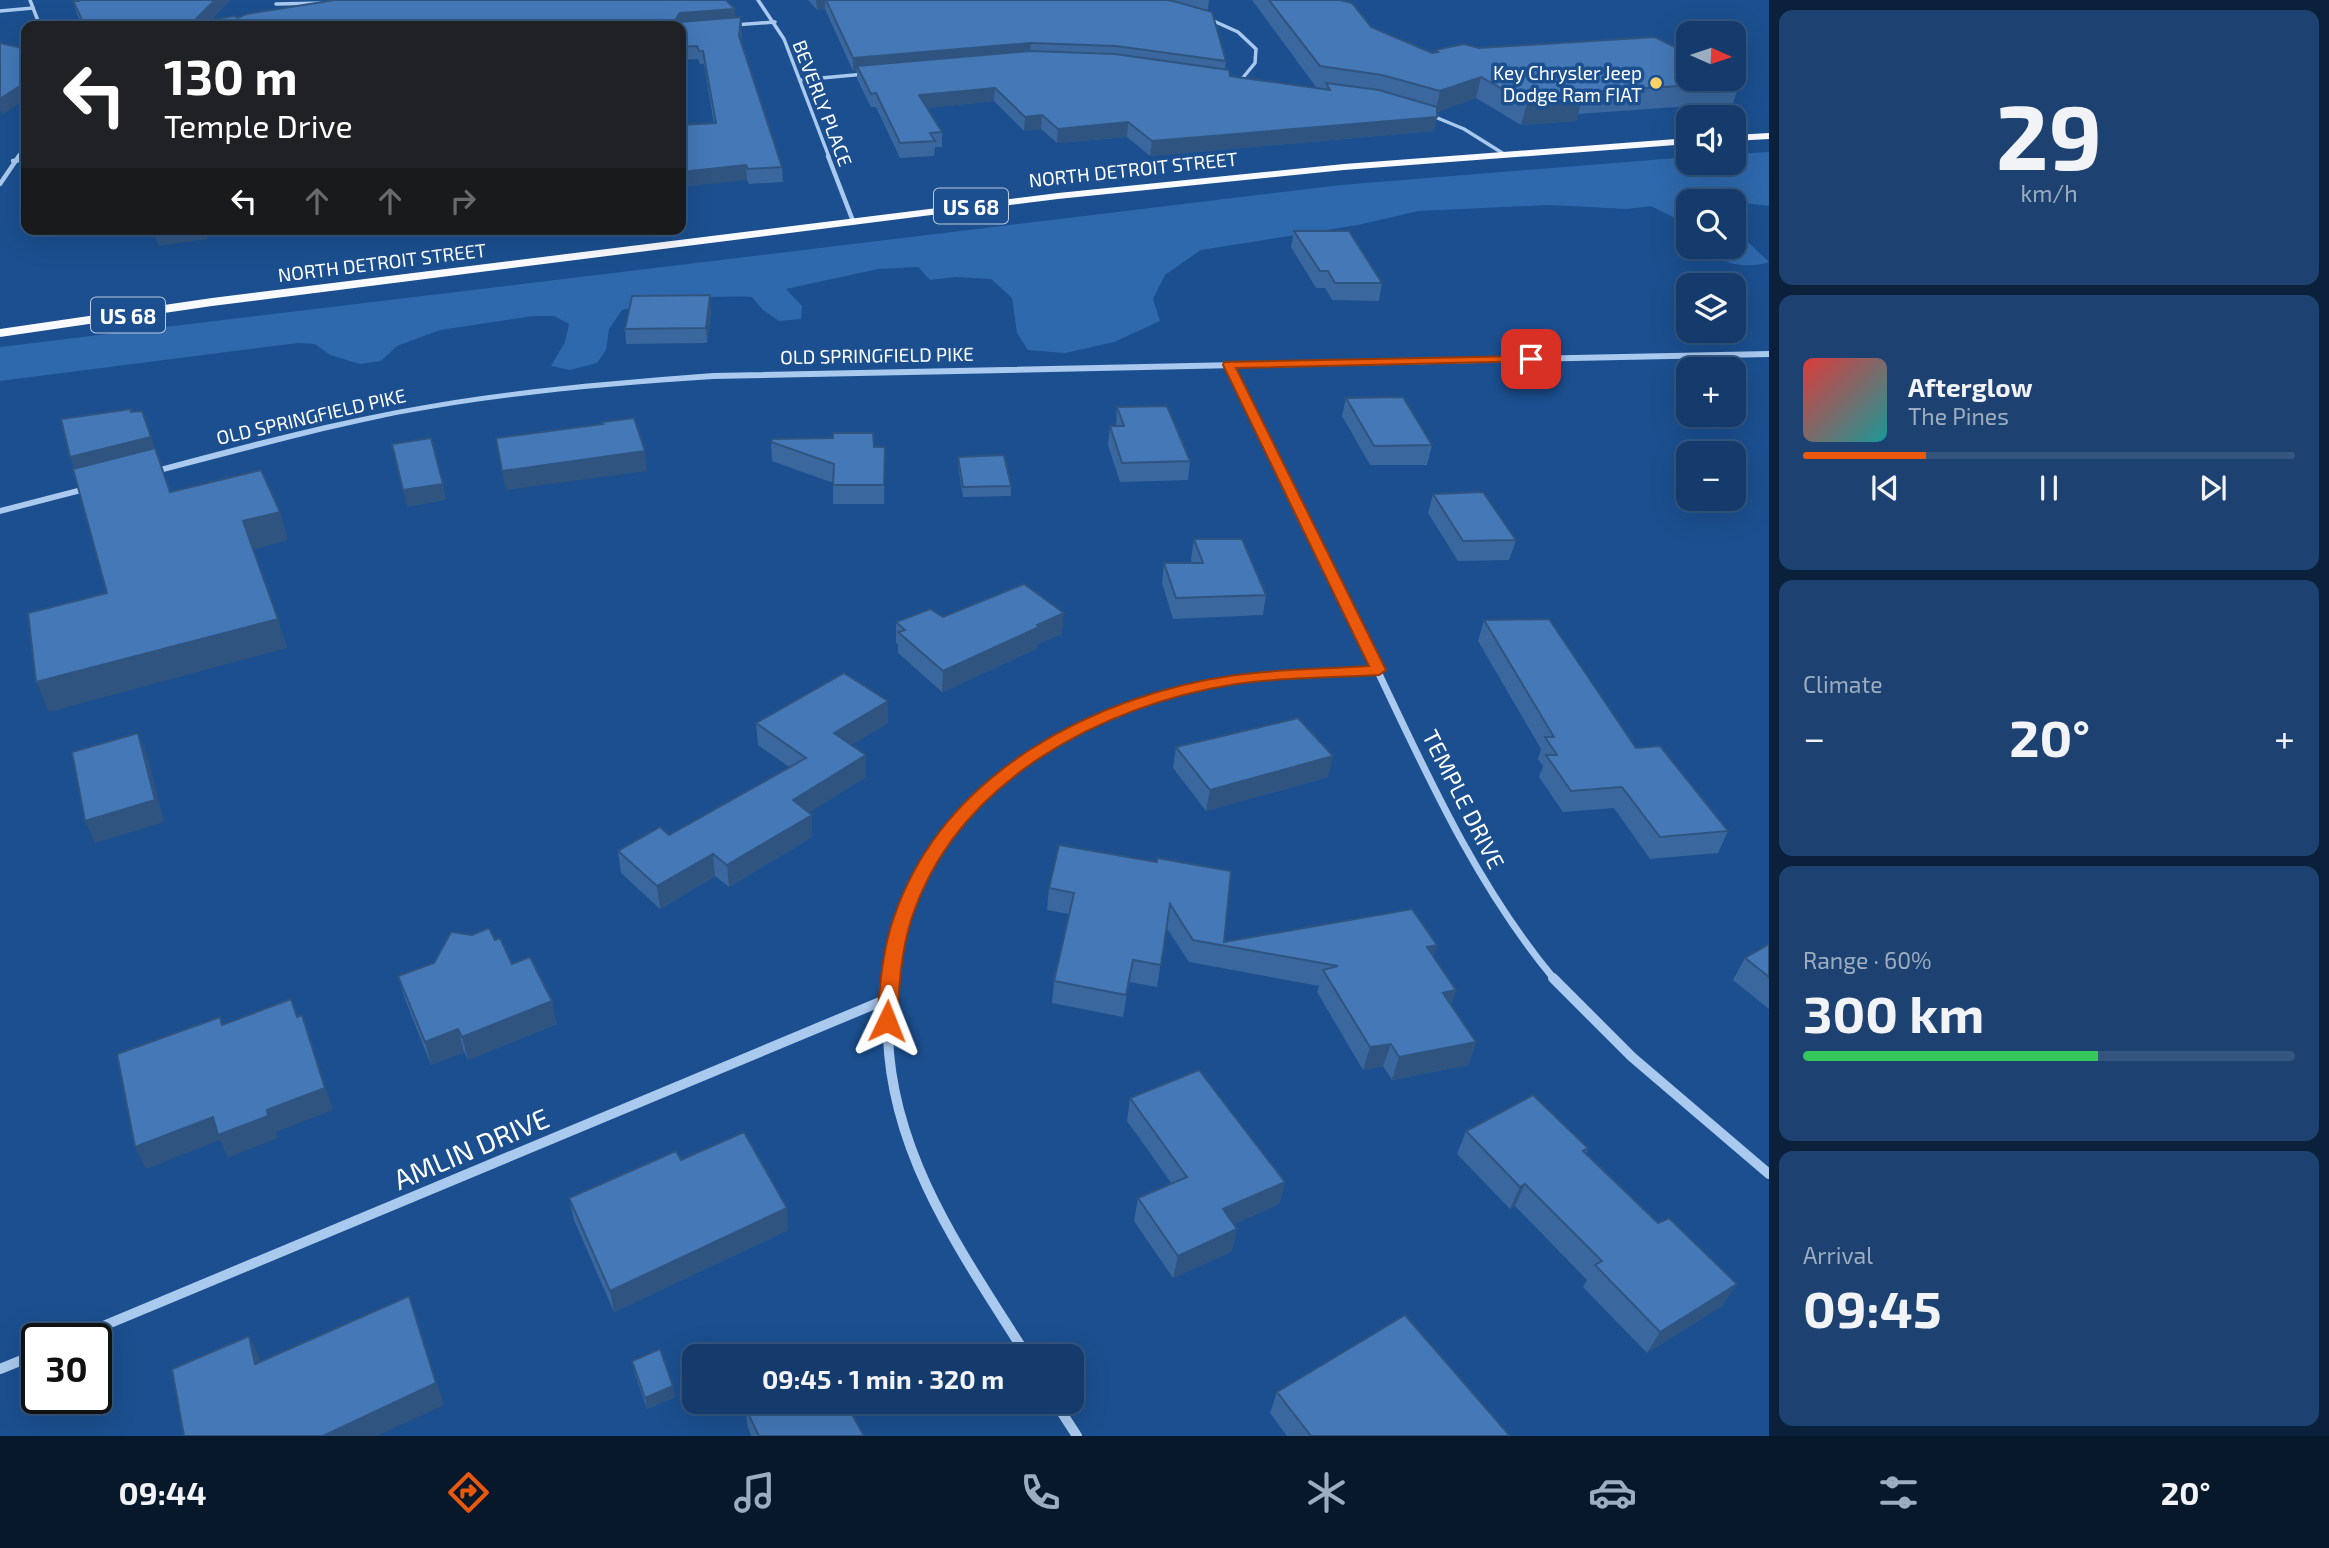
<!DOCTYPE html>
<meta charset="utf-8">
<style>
body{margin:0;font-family:"Exo 2",sans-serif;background:#1d4271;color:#f1f3f6;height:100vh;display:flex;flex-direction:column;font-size:26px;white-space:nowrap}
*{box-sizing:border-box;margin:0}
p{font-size:23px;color:#9dadc1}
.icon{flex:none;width:38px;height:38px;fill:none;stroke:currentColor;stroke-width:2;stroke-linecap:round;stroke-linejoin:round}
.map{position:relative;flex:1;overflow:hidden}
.sheet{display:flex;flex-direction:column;gap:10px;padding:10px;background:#0b203b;width:560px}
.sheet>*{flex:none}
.banner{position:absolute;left:21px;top:21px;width:665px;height:214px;border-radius:14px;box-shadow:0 7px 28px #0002,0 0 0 2px #33557e;background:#202124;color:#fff;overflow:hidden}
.needle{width:46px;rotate:93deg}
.buttons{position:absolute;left:1676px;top:21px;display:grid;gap:14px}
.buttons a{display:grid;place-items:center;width:70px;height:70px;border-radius:14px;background:#143b6b;box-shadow:0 7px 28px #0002,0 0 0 2px #33557e;font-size:35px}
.speed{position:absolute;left:21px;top:1323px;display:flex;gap:14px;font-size:35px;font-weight:700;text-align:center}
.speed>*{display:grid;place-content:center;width:91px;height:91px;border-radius:50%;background:#143b6b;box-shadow:0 7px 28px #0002,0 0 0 2px #33557e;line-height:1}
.speed .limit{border:4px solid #111;border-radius:10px;background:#fff;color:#111}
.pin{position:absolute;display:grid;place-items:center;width:60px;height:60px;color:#fff;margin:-30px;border-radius:14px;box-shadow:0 4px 10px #0006}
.me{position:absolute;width:77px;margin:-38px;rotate:2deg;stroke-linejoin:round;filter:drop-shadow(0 0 5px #0008)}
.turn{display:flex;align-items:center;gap:24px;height:147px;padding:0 28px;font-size:32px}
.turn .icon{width:91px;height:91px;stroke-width:2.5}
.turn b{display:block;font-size:49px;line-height:60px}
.lanes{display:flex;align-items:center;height:66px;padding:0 28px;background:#0003;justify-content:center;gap:35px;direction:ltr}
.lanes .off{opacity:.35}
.big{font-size:52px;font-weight:700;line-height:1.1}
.sheet .tile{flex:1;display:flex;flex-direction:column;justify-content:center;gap:10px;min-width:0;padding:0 24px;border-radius:14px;background:#1d4271}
.sheet .dial{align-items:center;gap:0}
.dial b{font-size:91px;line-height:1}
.song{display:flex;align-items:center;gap:21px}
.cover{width:84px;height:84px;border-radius:10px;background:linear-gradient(135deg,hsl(0 70% 55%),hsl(180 70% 35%))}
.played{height:7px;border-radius:4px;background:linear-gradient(90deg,#ea580c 25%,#33557e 25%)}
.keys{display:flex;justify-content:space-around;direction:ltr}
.heat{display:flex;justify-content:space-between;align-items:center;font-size:38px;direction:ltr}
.charge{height:10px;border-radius:5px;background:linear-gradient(90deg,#34c759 60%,#33557e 0)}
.trip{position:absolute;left:682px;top:1344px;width:402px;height:70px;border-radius:14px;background:#143b6b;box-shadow:0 7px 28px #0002,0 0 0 2px #33557e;font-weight:700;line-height:70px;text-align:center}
.tab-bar{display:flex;height:112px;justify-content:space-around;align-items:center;background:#08182b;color:#9dadc1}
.tab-bar .icon{width:49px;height:49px}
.tab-bar .active{color:#ea580c}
.tab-bar b{font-size:32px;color:#f1f3f6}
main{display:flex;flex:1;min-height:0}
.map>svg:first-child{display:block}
</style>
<main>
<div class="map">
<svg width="1769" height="1436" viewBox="0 0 1769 1436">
<rect width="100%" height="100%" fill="#1b4f8f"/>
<g fill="#2e69ad">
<path d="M1769 152V206L1745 203 1734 208V201H1689V231L1677 219 1651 206 1627 209 1549 205 1418 211 1358 225 1201 250 1165 275 1153 299 1160 321 1114 342 1065 353 1028 350 1017 333 1012 298 991 279 955 277 930 280 918 267 878 269 786 289 802 306 801 319 779 321 763 310 752 297C707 295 665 299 622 310L609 329 606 350 597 363 570 370 551 366 565 342 569 324 554 316H534L440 330 397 346 381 361 360 364 330 355 315 344 298 343 0 381V347L1341 185 1689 157V163H1734V154Z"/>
<path d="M1734 229 1736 231 1769 262C1747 270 1718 263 1703 247H1734Z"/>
</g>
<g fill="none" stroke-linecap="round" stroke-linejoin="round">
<g stroke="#a9c9ee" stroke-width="3.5">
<polyline points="30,0 40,26"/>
<polyline points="758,0 784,39 829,157"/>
<polyline points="276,4 324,3"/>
<polyline points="0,11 33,8"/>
<polyline points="1207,18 1238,32 1256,49 1255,63 1241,80"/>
<polyline points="734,25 775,22"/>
<polyline points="800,80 865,74"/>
<polyline points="1428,114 1464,129 1504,154"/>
<polyline points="18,157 26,145"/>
</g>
<g stroke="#a9c9ee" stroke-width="4.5">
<polyline points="828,156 853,221"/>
<polyline points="13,161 26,159"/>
<polyline points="0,184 19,156"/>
</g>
<polyline stroke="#a9c9ee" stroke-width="5" points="1228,365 1358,630"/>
<g stroke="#a9c9ee" stroke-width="7">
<path d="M1357 628C1416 749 1468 876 1555 980"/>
<path d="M890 980C893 963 895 944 900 928 943 805 1055 721 1179 691 1244 675 1312 674 1379 670"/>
</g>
<g stroke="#a9c9ee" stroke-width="10">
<path d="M890 978C886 998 887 1016 888 1036 892 1158 965 1257 1027 1356"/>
<polyline points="1553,978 1632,1057 1769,1174"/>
<polyline points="72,1339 887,999"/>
<polyline points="0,1369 37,1354"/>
<polyline points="1055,1402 1077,1436"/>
</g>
<g fill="#a9c9ee" fill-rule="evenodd">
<path d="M1769 351V357L713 379C607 386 501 395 396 415 312 432 231 455 148 476L143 473 145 471C228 449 312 426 397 410 501 390 607 381 713 373Z"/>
<polygon points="93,484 98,487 97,489 0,514 0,508"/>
</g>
<g fill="#f8faff" fill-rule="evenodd">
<polygon points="1769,133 1769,139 1734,141 1734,135"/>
<polygon points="1689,138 1689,144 1344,170 1058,199 212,306 0,337 0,329 212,298 1058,193 1344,164"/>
</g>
</g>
<g fill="#3a679d">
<polygon points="75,0 230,0 211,20 238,18 741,17 742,29 741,41 782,167 783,182 749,184 714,124 704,64 700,64 698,59 681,60 681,26 83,26 77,14 73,1 76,1"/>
<polygon points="808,0 1209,0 1208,10 1226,61 1225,69 1230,76 1325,89 1316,87 1252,0 1340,0 1371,27 1432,53 1435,53 1435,50 1479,48 1689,79 1740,82 1733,103 1578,114 1576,121 1521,125 1476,98 1437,112 1434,131 1150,156 1127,137 1057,143 1041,129 1024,131 994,101 927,108 942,132 942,147 935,147 934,156 900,158 876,107 871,107 857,79 857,71 853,71 825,9 817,10"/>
<polygon points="1294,231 1382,283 1379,301 1332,300 1325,288 1316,288 1291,247"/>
<polygon points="711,310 707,343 626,344 625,329"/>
<polygon points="1346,398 1432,445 1427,465 1370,465 1342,416"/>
<polygon points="1117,407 1190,461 1188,480 1120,482 1108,445 1110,426 1116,426"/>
<polygon points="771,442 885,447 884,504 833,504 833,483 772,461"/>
<polygon points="958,457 1011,486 1011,496 963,497 958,466"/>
<polygon points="1433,494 1516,540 1509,560 1458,561 1428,513"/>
<polygon points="1194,539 1266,595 1263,615 1173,619 1162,583 1164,563 1192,563 1191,559"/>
<polygon points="943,617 1062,634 1038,644 1038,648 942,692 898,653 898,644 896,643 896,622"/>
<polygon points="1484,620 1636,748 1728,831 1718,853 1650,859 1614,808 1563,812 1539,777 1543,766 1538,759 1541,749 1478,641"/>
<polygon points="888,701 888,723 851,745 866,755 866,777 809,812 812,815 812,837 729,887 715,876 660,909 621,873 618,851 669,835 789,767 758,745 756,723"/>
<polygon points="1176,747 1328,777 1206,811 1173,768"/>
<polygon points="1157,862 1224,942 1437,945 1433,956 1456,990 1451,1004 1476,1042 1468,1065 1392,1080 1383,1066 1363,1070 1317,992 1319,986 1189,962 1166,927 1157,987 1129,982 1123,1017 1052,1003 1054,981 1069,914 1047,910 1049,888"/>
<polygon points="495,940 557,1024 468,1060 464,1052 431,1065 405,999 398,976"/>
<polygon points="1769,944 1769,1009 1733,980 1745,958"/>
<polygon points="1130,1098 1285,1182 1279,1204 1234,1224 1232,1251 1173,1278 1134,1221 1138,1198 1172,1184 1127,1121"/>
<polygon points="1466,1131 1588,1148 1586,1153 1723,1305 1647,1353 1583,1287 1587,1280 1515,1206 1510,1209 1457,1154"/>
<polygon points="681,1160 788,1230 614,1312 574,1220 569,1198"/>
<polygon points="632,1361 675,1397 647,1409 634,1371"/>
<polygon points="1277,1392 1510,1436 1287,1436 1270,1413"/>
<polygon points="745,1407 864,1436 751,1436 748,1428"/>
</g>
<g fill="#305480">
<polygon points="215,0 230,0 204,26 192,23"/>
<polygon points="816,0 825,0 825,9 817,10"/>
<polygon points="735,9 735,21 680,26 676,19 680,13"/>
<polygon points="741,17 742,29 740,49 739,36"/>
<polygon points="1031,43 1030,56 857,66 857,71 853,71 853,58"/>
<polygon points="1481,77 1476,98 1435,113 1440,91"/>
<polygon points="26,82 26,99 2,115 0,110 0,99"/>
<polygon points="995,88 994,101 919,109 919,95"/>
<polygon points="1582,99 1576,121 1521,125 1527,103"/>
<polygon points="1042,115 1041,129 1024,131 1025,117"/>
<polygon points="1437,117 1434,131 1150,156 1152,141"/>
<polygon points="1128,122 1127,137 1057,143 1058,129"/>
<polygon points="746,165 747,180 681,187 681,172"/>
<polygon points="163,229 229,229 229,233 207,236 207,239 159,246 154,231"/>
<polygon points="710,295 711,310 707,343 706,328"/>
<polygon points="131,409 141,437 151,437 179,520 81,486 70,457 131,412"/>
<polygon points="645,451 647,471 506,490 502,471"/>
<polygon points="443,484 446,500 407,507 403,490"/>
<polygon points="280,512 288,540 252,550 243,521"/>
<polygon points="1064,613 1062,634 1038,644 1038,648 942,692 943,671 1037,625"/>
<polygon points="278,619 287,648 49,712 36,682"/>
<polygon points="888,701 888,723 835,755 834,733"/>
<polygon points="138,733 147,755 164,822 95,843 85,821"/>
<polygon points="866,755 866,777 794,822 793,800"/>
<polygon points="1333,756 1328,777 1206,811 1210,790"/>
<polygon points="812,815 812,837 729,887 727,865"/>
<polygon points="713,854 715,876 660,909 657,886"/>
<polygon points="1437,945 1429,967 1427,947"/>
<polygon points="1456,990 1448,1013 1443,993"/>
<polygon points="552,1001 557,1024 468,1060 462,1037"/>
<polygon points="302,1015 333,1110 276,1132 277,1138 228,1158 220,1140 146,1169 135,1147 213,1117 267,1110"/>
<polygon points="458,1029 464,1052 431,1065 425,1042"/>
<polygon points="1476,1042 1468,1065 1392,1080 1399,1057"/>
<polygon points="1391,1044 1383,1066 1363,1070 1370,1047"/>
<polygon points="1285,1182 1279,1204 1218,1231 1223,1209"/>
<polygon points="1525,1184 1515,1206 1510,1209 1520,1187"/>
<polygon points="787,1208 788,1230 614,1312 610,1291"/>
<polygon points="1237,1229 1232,1251 1173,1278 1178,1256"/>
<polygon points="1737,1284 1723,1305 1647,1353 1660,1332"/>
<polygon points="409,1296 416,1318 444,1405 377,1436 323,1436"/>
<polygon points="249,1336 260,1358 266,1385 255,1364"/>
<polygon points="673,1386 675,1397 647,1409 645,1398"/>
</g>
<g fill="#4478b7" stroke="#305480" stroke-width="2">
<polygon points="77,0 215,0 192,23 234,16 238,18 246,14 335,0 726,0 735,9 680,13 676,19 680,22 741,17 739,36 782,167 748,169 746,165 681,172 681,125 716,123 703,51 699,51 697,46 681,47 681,26 85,26 73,1 78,1"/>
<polygon points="826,0 1167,0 1177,2 1212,12 1226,61 1116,46 1031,43 853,58"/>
<polygon points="1269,0 1340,0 1352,3 1371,27 1432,53 1438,52 1435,50 1464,44 1479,48 1655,37 1689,54 1689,79 1733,79 1740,82 1572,93 1582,99 1527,103 1481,77 1440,91 1382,75 1320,66"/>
<polygon points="0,43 26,49 26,82 0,99"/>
<polygon points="1031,51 1115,54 1229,70 1230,76 1330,90 1326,83 1379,90 1437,107 1437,117 1152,141 1128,122 1058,129 1042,115 1025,117 995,88 919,95 942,132 930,133 935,141 900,143 876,93 871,94 857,66"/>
<polygon points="1294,231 1349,231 1382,283 1335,283 1328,271 1320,271"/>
<polygon points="710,295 706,328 625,329 632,296"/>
<polygon points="1403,397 1432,445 1374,446 1346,398"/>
<polygon points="1167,406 1190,461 1122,463 1110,426 1124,426 1117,407"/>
<polygon points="131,409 131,412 142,411 151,437 70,457 61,419"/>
<polygon points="634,418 645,451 502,471 496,438 603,424 602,422"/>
<polygon points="833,433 873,433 874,447 885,447 884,485 833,485 834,464 771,442 772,439 833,438"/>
<polygon points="431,438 443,484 403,490 392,444"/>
<polygon points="155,448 170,492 261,470 280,512 243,521 278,619 36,682 28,613 107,593 73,469"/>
<polygon points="1004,455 1011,486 963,487 958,457"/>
<polygon points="1483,492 1516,540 1463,541 1433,494"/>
<polygon points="1194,539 1242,539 1266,595 1176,598 1164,563 1203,563"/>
<polygon points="1024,584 1064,613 1037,625 1039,627 943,671 898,632 905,630 896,622 930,609 943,617"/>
<polygon points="1549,619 1636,748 1660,746 1728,831 1660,837 1622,787 1571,791 1546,755 1557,755 1545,737 1554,737 1484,620"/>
<polygon points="844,673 888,701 834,733 866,755 793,800 812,815 727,865 713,854 657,886 618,851 660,827 669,835 806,758 756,723"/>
<polygon points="1298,718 1333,756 1210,790 1176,747"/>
<polygon points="138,733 155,800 85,821 72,752"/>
<polygon points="1059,845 1157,862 1157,858 1231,871 1224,942 1412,909 1437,945 1427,947 1456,990 1443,993 1476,1042 1399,1057 1391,1044 1370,1047 1323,970 1338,966 1193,940 1170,904 1161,965 1133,960 1126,995 1054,981 1074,893 1049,888"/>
<polygon points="489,928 495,940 500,938 512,964 530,957 552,1001 462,1037 458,1029 425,1042 398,976 434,963 451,932 472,935"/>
<polygon points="1769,944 1769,977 1745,958"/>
<polygon points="291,999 297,1017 302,1015 325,1088 267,1110 268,1116 218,1135 213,1117 135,1147 117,1054 220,1017 222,1025"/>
<polygon points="1199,1070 1285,1182 1223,1209 1237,1229 1178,1256 1138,1198 1187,1177 1130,1098"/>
<polygon points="1533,1095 1588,1148 1583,1151 1658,1223 1669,1218 1737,1284 1660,1332 1595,1265 1602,1261 1525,1184 1520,1187 1466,1131"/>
<polygon points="744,1132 787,1208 610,1291 569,1198 676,1151 681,1160"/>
<polygon points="409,1296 436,1383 323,1436 184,1436 172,1369 249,1336 255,1364"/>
<polygon points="1405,1315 1510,1436 1311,1436 1277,1392"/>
<polygon points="660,1349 673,1386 645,1398 632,1361"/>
<polygon points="756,1402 845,1402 864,1436 759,1436 745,1407"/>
</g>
<path fill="#ea580c" stroke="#983908" stroke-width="2" d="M1531 356 1535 357V361L1236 368 1386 670 1379 675C1332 678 1282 677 1236 684 1102 705 957 781 912 917 901 951 899 986 897 1021L894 1027 887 1029 880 1027 877 1021C880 986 882 951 894 917 943 773 1094 695 1236 675 1280 669 1325 669 1369 666L1223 365 1224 362Z"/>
<circle fill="#ffd166" stroke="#1b4f8f" stroke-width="2.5" cx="1656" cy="83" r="7"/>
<g text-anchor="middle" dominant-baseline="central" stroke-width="7" stroke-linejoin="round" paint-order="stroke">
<g font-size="19" fill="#fff" stroke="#1b4f8f" text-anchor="end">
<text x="1642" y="72">Key Chrysler Jeep<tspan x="1642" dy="22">Dodge Ram FIAT</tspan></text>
</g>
<g font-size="19" fill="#fff" stroke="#1b4f8f">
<text transform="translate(823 103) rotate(69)">BEVERLY PLACE</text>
<text transform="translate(1133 169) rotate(-6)">NORTH DETROIT STREET</text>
<text transform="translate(382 262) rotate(-7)">NORTH DETROIT STREET</text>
<text transform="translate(877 355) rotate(-1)">OLD SPRINGFIELD PIKE</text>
<text transform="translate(311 416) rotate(-13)">OLD SPRINGFIELD PIKE</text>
</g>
<g fill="#1b4f8f" stroke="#bbcadd" stroke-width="2">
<rect x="934" y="188.5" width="74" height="35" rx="5"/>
<rect x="91" y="297.5" width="74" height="35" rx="5"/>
</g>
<g font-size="21" font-weight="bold" fill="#fff">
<text x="971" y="206">US 68</text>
<text x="128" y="315">US 68</text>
</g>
<g font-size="23" fill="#fff" stroke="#1b4f8f">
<text transform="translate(1464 799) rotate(63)">TEMPLE DRIVE</text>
</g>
<g font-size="28" fill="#fff" stroke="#1b4f8f">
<text transform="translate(471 1148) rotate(-23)">AMLIN DRIVE</text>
</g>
</g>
</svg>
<div class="buttons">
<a><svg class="needle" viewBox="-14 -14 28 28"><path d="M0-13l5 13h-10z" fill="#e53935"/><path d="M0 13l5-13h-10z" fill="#9dadc1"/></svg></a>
<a><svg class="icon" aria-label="sound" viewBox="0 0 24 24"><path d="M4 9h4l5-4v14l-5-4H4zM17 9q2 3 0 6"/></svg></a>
<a><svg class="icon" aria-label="search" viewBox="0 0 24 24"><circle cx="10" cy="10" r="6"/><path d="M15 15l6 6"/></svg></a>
<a><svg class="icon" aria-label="layers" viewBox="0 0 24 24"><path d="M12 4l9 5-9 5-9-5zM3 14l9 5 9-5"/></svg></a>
<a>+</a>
<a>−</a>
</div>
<div class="speed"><div class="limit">30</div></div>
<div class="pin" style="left:1531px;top:359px;background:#d93025"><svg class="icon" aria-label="arrive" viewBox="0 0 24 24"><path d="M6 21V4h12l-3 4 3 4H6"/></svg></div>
<svg class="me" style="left:887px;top:1021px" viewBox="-20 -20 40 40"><path d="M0-17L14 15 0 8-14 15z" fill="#ea580c" stroke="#fff" stroke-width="4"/></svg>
<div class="trip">09:45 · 1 min · 320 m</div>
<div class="banner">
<div class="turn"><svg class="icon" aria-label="left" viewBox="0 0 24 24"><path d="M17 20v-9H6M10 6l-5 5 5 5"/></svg><div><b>130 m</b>Temple Drive</div></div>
<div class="lanes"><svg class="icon" aria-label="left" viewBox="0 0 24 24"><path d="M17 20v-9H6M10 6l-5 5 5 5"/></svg><svg class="icon off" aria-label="ahead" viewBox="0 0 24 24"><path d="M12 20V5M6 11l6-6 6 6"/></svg><svg class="icon off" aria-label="ahead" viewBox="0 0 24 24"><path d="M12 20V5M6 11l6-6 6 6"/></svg><svg class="icon off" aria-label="right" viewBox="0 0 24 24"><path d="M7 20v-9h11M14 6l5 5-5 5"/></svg></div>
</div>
</div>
<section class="sheet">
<div class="tile dial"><b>29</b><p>km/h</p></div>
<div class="tile">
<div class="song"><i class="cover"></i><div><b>Afterglow</b><p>The Pines</p></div></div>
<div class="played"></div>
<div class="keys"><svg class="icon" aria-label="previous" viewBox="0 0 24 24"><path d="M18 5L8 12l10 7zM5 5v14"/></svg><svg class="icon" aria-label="pause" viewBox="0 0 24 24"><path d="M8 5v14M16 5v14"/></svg><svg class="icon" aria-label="next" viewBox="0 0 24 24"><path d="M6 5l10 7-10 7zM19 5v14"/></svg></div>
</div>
<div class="tile"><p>Climate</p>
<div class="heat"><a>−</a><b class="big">20°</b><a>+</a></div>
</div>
<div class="tile"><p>Range · 60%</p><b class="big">300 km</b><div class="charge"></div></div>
<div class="tile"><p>Arrival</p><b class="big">09:45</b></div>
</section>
</main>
<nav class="tab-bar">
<b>09:44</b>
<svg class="icon active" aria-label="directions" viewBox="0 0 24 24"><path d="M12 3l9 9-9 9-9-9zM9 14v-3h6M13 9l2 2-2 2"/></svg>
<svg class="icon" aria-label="music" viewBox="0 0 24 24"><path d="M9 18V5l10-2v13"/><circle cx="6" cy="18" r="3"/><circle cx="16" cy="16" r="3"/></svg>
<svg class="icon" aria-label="phone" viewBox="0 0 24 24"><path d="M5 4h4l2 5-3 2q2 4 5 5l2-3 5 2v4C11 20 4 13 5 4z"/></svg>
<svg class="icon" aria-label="climate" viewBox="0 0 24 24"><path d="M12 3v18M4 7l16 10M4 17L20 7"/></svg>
<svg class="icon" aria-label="car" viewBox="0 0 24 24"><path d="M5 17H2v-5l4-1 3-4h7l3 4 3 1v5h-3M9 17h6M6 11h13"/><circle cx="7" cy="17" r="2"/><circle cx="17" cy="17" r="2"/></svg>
<svg class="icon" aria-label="filters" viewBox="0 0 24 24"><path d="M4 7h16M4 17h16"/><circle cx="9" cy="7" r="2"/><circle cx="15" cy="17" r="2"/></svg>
<b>20°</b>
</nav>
